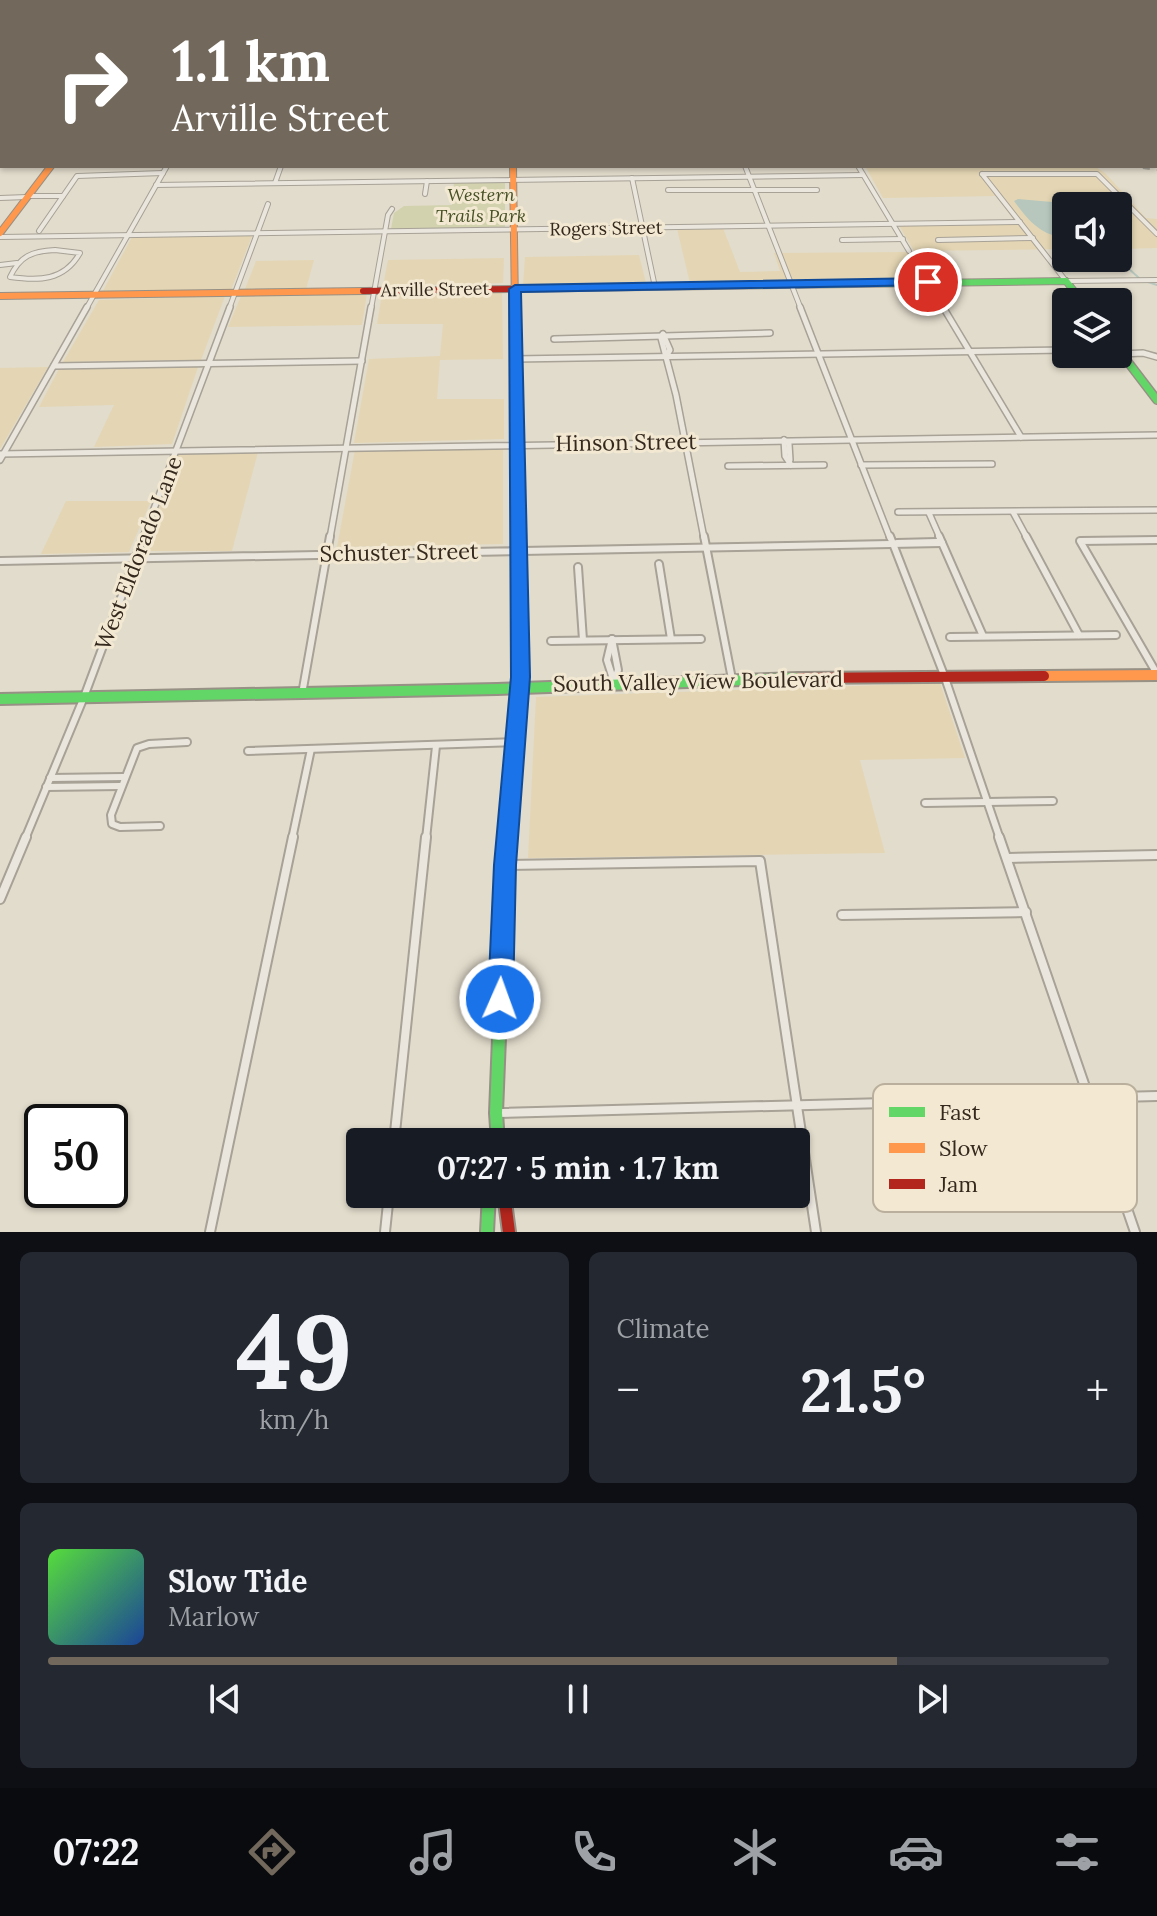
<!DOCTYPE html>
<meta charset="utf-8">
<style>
body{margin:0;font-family:Lora,serif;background:#242831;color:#f1f3f6;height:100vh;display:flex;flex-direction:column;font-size:30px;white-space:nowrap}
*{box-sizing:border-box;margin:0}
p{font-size:26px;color:#9ea1a6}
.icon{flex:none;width:44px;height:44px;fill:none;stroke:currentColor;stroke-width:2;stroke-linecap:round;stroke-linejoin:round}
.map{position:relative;height:1232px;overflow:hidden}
.panel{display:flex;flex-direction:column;gap:20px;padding:20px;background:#0d0f14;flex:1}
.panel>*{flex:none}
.banner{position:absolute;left:0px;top:0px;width:1158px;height:168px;box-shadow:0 2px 6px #0004;background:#72685b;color:#fff;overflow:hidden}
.buttons{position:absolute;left:1052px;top:192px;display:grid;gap:16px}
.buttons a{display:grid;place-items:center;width:80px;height:80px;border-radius:8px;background:#171b24;box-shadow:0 2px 6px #0004;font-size:40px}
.speed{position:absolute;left:24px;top:1104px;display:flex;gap:16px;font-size:40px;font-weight:700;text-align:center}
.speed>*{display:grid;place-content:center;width:104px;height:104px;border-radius:50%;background:#171b24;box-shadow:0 2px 6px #0004;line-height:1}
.speed .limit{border:4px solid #111;border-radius:12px;background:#fff;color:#111}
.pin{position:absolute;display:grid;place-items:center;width:68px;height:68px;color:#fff;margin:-34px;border:4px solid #fff;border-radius:50%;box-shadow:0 2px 8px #0007}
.me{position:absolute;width:88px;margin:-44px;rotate:2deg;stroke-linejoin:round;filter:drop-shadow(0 0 6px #0008)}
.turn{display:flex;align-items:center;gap:28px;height:168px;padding:0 40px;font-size:36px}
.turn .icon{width:104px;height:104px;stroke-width:2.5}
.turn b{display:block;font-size:56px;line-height:68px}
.big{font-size:60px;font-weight:700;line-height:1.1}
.panel .card{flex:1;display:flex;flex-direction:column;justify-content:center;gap:12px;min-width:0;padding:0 28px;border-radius:12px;background:#242831}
.panel .dial{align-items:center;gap:0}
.dial b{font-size:104px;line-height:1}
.song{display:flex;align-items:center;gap:24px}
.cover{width:96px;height:96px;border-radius:12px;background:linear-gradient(135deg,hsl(110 70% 55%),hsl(220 70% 35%))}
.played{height:8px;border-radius:4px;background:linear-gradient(90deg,#72685b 80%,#363941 80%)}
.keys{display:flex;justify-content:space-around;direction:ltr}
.heat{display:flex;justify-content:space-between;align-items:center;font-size:44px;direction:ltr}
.panel .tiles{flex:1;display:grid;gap:20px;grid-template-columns:1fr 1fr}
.card:last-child{grid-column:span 2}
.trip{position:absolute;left:346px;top:1128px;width:464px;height:80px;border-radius:8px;background:#171b24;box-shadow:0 2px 6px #0004;font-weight:700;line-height:80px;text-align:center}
.menu{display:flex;height:128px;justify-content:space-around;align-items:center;background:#090b0e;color:#9ea1a6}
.menu .icon{width:56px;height:56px}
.menu .active{color:#72685b}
.menu b{font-size:36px;color:#f1f3f6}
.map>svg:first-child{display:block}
</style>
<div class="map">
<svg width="1157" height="1232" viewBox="0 0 1157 1232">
<rect width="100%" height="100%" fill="#e2dccc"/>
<polygon fill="#d2d2af" points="505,181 505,227 391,229 394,213 404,206 452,205 454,182"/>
<g fill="#e4d6b4">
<polygon points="865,166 1094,166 1105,173 1146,218 1157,219 1157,248 1118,249 1118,206 1066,206 1066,249 914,251 897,222 1014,220 996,196 883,198"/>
<polygon points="723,228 740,272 780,271 774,253 907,252 912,254 927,280 690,283 677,229"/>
<polygon points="252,236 231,290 103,291 132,237"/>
<polygon points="639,255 646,283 523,285 525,257"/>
<polygon points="504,258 503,283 383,286 388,260"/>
<polygon points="314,260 306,289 245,289 256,261"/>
<polygon points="502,291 503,359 440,360 437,399 504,399 504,439 354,443 369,359 440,356 443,324 377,324 382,294"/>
<polygon points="367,293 362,325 228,327 241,296"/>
<polygon points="225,296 201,360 63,362 99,300"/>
<polygon points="48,367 0,449 0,368"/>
<polygon points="198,367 172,444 94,447 114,405 39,407 59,369"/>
<polygon points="503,446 503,544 337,547 355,450"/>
<polygon points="258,452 232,551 144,551 178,453"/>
<polygon points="66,501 151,501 129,552 41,554"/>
<polygon points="940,683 965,758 860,760 885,853 528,858 536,697"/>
</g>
<path fill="#b7c7bd" d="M1018 199 1098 206H1066V219L1051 220 1066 221V237C1042 237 1028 220 1014 201Z"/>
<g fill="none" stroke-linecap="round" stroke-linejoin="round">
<g stroke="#b7c7bd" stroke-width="2">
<polyline points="1117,258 1139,278"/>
<polyline points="1145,281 1157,285"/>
</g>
<defs>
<g id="street-far3">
<polyline points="745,166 801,309"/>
<polyline points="858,166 909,251"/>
<polyline points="982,174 1066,281 1157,280"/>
<polyline points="982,174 1097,174 1157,234"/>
<polyline points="632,178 655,287"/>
<polyline points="275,183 281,166"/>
<polyline points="156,185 863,175"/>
<polyline points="668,190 817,190"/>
<polyline points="425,194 427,181"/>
<polyline points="28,196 63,196"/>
<polyline points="0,198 27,197"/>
<polyline points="39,231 77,176 163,173"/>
<polyline points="0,237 1020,222"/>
<polyline points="842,240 903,239"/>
<polyline points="938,240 1033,238"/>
<path d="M55 250 80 253C64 281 39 281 10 277 20 256 32 251 55 250Z"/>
<polyline points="0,265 17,263"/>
<polyline points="928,282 944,309"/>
<polyline points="86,309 167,166"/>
<polyline points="229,309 268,204"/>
<polyline points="371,309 388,215 392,209"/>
</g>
<g id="street-far2">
<polyline points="800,307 890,538"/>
<polyline points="943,307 1021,437"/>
<polyline points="663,334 661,338 676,395 704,538"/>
<polyline points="663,334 670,350 666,356"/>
<polyline points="554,339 770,333"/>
<polyline points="1121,354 1143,353 1157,357"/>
<polyline points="515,359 1066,350"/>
<polyline points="54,366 362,361"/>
<polyline points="784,440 785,456 791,465"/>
<polyline points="784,440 789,444 790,460"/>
<polyline points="0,454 1157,435"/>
<polyline points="0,460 87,307"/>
<polyline points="861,465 992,464"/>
<polyline points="728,466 824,465"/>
<polyline points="898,512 1157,510"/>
<polyline points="1013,512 1027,538"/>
<polyline points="929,513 940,538"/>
<polyline points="143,538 230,307"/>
<polyline points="330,538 371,307"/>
</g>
<g id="street-far1">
<polyline points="704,536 732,679"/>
<polyline points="890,536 944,675 1000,839"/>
<polyline points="939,536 983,636"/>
<polyline points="1026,536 1079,635"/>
<polyline points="1157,540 1080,541 1157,674"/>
<polyline points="897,543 937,542"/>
<polyline points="0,561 942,543"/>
<polyline points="659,564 671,639"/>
<polyline points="578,567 583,640"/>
<polyline points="950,637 1116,635"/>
<polyline points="612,639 607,660 614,682"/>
<polyline points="612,639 618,670 614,682"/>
<polyline points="551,641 701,639"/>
<polyline points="302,694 330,536"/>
<polyline points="248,751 515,742"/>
<polyline points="50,778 124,777"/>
<polyline points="46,787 121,786"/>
<polyline points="925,803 1053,801"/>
<polyline points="160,826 120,827 112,824 111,815 137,748 149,744 187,742"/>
<polyline points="25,839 84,697 144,536"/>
<polyline points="292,839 311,749"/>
<polyline points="426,839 436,746"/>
</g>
<g id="street">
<polyline points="999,837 1135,1232"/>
<polyline points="1008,858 1157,855"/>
<polyline points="505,865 760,861 816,1232"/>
<polyline points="0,899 26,837"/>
<polyline points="842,915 1026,912"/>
<polyline points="497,1113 1157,1096"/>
<polyline points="394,1142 426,837"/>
<polyline points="210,1232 293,837"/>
<polyline points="385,1232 389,1194"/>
</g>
<g id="fast-far4">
<polyline points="8,0 336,0"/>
<polyline points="960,0 963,2"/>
<polyline points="999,0 1002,2"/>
</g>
<polyline id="fast-far3" points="712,286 1066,281 1083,302"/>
<polyline id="fast-far2" points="1118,349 1157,400"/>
<g id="fast-far1">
<polyline points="0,699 497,689 799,678"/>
<polyline points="507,839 520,686 518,565"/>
</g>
<g id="fast">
<polyline points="498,1142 496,1113 507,837"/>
<polyline points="487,1232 489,1194"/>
</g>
<g id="slow-far2">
<polyline points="513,166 515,309"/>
<polyline points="0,233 51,166"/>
<polyline points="0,296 363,291"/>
</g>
<polyline id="slow-far1" points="515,307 518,538"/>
<g id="slow">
<polyline points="518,536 518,565"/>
<polyline points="1044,676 1157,675"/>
</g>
<polyline id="jam-far2" points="363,291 712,286"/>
<polyline id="jam-far1" points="799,678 1044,676"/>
<polyline id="jam" points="504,1194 509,1232"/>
</defs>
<use href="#street-far3" stroke="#a7a196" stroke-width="6"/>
<use href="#street-far2" stroke="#a7a196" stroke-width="8"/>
<use href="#street-far1" stroke="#a7a196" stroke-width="10"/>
<use href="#street" stroke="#a7a196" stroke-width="12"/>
<use href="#fast-far4" stroke="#979085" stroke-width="6"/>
<use href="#fast-far3" stroke="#979085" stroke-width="8"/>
<use href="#fast-far2" stroke="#979085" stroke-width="10"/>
<use href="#fast-far1" stroke="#979085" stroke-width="14"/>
<use href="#fast" stroke="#979085" stroke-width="16"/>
<use href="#slow-far2" stroke="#979085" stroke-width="8"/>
<use href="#slow-far1" stroke="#979085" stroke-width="10"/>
<use href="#slow" stroke="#979085" stroke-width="14"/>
<use href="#jam-far2" stroke="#979085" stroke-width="8"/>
<use href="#jam-far1" stroke="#979085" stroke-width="14"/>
<use href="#jam" stroke="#979085" stroke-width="16"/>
<use href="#street-far3" stroke="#eae6de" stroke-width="4"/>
<use href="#street-far2" stroke="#eae6de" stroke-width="5"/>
<use href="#street-far1" stroke="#eae6de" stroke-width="6"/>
<use href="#street" stroke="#eae6de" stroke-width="8"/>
<use href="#fast-far4" stroke="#63d668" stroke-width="4"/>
<use href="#fast-far3" stroke="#63d668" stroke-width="6"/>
<use href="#fast-far2" stroke="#63d668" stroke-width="7"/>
<use href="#fast-far1" stroke="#63d668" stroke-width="10"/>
<use href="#fast" stroke="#63d668" stroke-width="12"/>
<use href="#slow-far2" stroke="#ff974d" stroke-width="6"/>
<use href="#slow-far1" stroke="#ff974d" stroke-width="7"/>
<use href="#slow" stroke="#ff974d" stroke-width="10"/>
<use href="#jam-far2" stroke="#b3261e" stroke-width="6"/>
<use href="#jam-far1" stroke="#b3261e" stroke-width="10"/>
<use href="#jam" stroke="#b3261e" stroke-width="12"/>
<polyline stroke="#aaa69d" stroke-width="2" stroke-dasharray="7 7" stroke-linecap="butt" points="1129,166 1157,170"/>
</g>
<polygon fill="#1a73e8" stroke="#114b97" stroke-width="2" points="928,278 932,280 932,285 521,292 530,677 516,865 513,999 509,1007 500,1010 491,1007 488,999 494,865 511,677 509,289 515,285"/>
<g text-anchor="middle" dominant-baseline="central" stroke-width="6" stroke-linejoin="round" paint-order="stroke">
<g font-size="18" font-style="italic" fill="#475126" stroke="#f3e9d2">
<text x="481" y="194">Western<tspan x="481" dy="21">Trails Park</tspan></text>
</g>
<g font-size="18" fill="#35291e" stroke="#f3e9d2">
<text transform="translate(606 228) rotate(-1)">Rogers Street</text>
<text transform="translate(435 289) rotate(-1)">Arville Street</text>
</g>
<g font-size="22" fill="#35291e" stroke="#f3e9d2">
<text transform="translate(626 442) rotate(-1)">Hinson Street</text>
<text transform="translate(399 552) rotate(-1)">Schuster Street</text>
<text transform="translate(138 553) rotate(-69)">West Eldorado Lane</text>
<text transform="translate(698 681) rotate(-1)">South Valley View Boulevard</text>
</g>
</g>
<rect x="873" y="1084" width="264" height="128" rx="12" fill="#f3e9d2" stroke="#baaf9c" stroke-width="2"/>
<rect x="889" y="1107" width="36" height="10" fill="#63d668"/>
<rect x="889" y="1143" width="36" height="10" fill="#ff974d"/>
<rect x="889" y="1179" width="36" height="10" fill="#b3261e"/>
<g font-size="22" fill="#35291e">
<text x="939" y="1120">Fast</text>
<text x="939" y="1156">Slow</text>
<text x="939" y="1192">Jam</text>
</g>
</svg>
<div class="buttons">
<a><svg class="icon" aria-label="sound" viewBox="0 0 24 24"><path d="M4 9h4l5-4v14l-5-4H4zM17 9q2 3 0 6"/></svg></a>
<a><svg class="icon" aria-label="layers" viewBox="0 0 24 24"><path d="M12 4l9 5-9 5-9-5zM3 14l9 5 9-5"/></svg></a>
</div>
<div class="speed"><div class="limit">50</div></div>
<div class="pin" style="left:928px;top:282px;background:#d93025"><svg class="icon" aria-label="arrive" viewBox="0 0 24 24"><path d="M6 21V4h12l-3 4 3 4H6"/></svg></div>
<svg class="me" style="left:500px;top:999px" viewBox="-20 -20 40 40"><circle r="17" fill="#1a73e8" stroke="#fff" stroke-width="3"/><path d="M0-11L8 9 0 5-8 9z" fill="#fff"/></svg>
<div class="trip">07:27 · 5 min · 1.7 km</div>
<div class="banner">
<div class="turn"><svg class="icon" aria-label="right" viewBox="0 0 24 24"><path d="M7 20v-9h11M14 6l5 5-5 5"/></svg><div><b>1.1 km</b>Arville Street</div></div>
</div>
</div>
<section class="panel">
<div class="tiles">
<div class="card dial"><b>49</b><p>km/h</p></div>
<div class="card"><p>Climate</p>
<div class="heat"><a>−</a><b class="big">21.5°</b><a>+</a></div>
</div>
<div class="card">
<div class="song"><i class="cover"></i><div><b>Slow Tide</b><p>Marlow</p></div></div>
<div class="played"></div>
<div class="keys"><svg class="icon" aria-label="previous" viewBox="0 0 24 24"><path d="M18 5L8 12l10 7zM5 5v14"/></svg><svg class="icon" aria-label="pause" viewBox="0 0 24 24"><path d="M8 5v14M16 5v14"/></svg><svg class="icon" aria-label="next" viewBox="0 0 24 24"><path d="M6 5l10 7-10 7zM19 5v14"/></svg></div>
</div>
</div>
</section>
<nav class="menu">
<b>07:22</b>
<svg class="icon active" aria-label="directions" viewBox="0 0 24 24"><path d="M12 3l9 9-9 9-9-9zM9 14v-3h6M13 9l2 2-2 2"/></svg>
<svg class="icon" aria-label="music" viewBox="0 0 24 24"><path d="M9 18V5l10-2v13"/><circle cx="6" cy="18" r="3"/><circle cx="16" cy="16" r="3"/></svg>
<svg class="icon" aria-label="phone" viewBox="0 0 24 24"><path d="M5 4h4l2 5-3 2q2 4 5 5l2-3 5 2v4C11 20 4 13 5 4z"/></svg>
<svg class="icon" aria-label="climate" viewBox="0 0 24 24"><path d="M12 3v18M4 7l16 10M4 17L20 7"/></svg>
<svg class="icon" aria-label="car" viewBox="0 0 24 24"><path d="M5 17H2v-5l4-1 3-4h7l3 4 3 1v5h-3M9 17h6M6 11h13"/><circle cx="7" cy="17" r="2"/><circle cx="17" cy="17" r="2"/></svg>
<svg class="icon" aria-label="filters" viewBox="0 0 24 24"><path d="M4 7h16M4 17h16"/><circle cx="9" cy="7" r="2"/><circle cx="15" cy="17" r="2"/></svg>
</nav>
